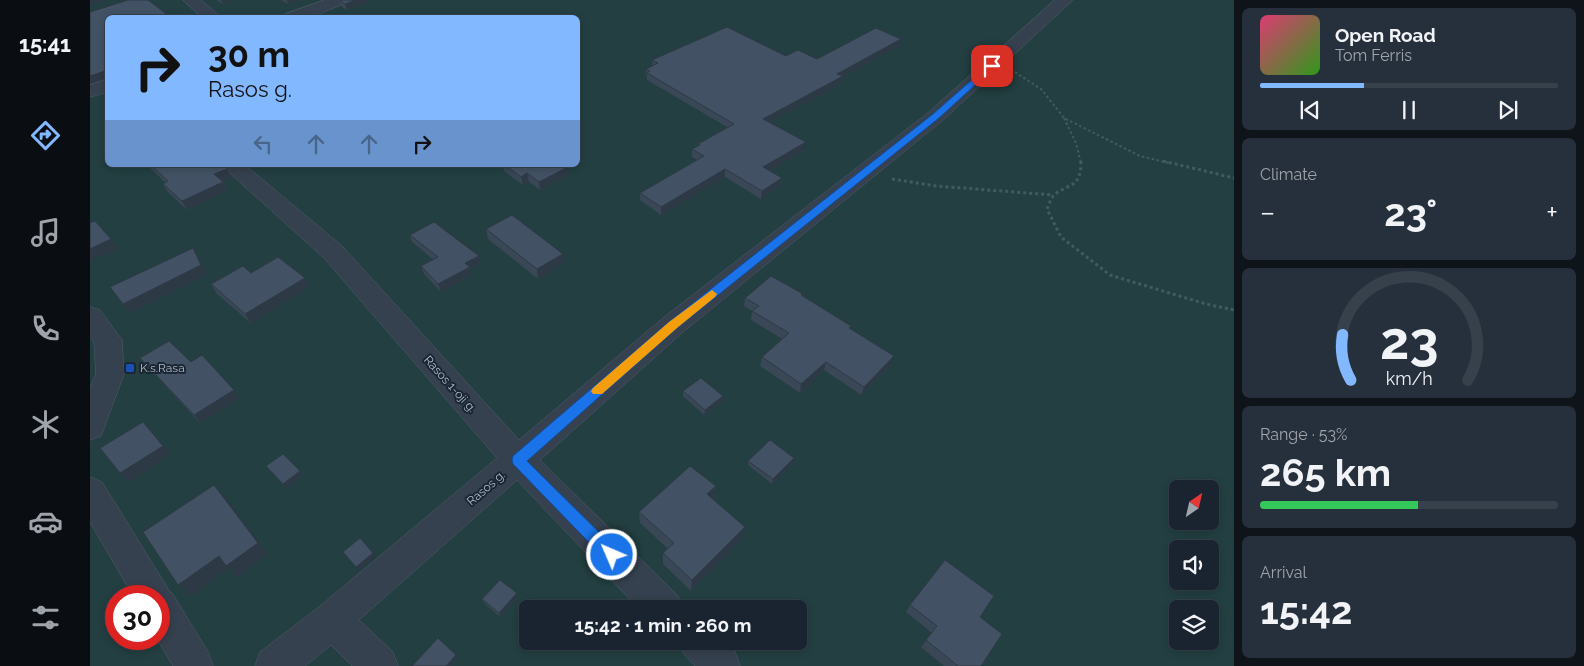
<!DOCTYPE html>
<meta charset="utf-8">
<style>
body{margin:0;font-family:Raleway,sans-serif;background:#26303c;color:#f1f3f6;height:100vh;display:flex;flex-direction:column;font-size:19px;white-space:nowrap}
*{box-sizing:border-box;margin:0}
p{font-size:16px;color:#9fa4ab}
.icon{flex:none;width:28px;height:28px;fill:none;stroke:currentColor;stroke-width:2;stroke-linecap:round;stroke-linejoin:round}
.map{position:relative;flex:1;overflow:hidden}
.side{display:flex;flex-direction:column;gap:8px;padding:8px;background:#0e141a;width:350px}
.side>*{flex:none}
.top-card{position:absolute;left:15px;top:15px;width:475px;height:152px;border-radius:8px;box-shadow:0 2px 8px #0003,0 0 0 1px #37414c;background:#82b8ff;color:#111;overflow:hidden}
.needle{width:32px;rotate:34deg}
.buttons{position:absolute;left:1079px;top:480px;display:grid;gap:10px}
.buttons a{display:grid;place-items:center;width:50px;height:50px;border-radius:8px;background:#192430;box-shadow:0 2px 8px #0003,0 0 0 1px #37414c;font-size:25px}
.speed{position:absolute;left:15px;top:585px;display:flex;gap:10px;font-size:25px;font-weight:700;text-align:center}
.speed>*{display:grid;place-content:center;width:65px;height:65px;border-radius:50%;background:#192430;box-shadow:0 2px 8px #0003,0 0 0 1px #37414c;line-height:1}
.speed .limit{border:8px solid #d22;background:#fff;color:#111}
.pin{position:absolute;display:grid;place-items:center;width:42px;height:42px;color:#fff;margin:-21px;border-radius:10px;box-shadow:0 2px 8px #0006}
.me{position:absolute;width:55px;margin:-28px;rotate:315deg;stroke-linejoin:round;filter:drop-shadow(0 0 4px #0008)}
.turn{display:flex;align-items:center;gap:18px;height:105px;padding:0 20px;font-size:22px}
.turn .icon{width:65px;height:65px;stroke-width:2.5}
.turn b{display:block;font-size:35px;line-height:42px}
.lanes{display:flex;align-items:center;height:48px;padding:0 20px;background:#0003;justify-content:center;gap:25px;direction:ltr}
.lanes .off{opacity:.35}
.big{font-size:38px;font-weight:700;line-height:1.1}
.side .card{flex:1;display:flex;flex-direction:column;justify-content:center;gap:8px;min-width:0;padding:0 18px;border-radius:8px;background:#26303c}
.side .dial{align-items:center;gap:0}
.dial svg{height:130px;overflow:visible;fill:none;stroke:#37414c;stroke-width:7;stroke-linecap:round;text-anchor:middle}
.dial text{fill:#f1f3f6;stroke:none}
.song{display:flex;align-items:center;gap:15px}
.cover{width:60px;height:60px;border-radius:8px;background:linear-gradient(135deg,hsl(340 70% 55%),hsl(110 70% 35%))}
.played{height:5px;border-radius:2px;background:linear-gradient(90deg,#82b8ff 35%,#37414c 35%)}
.keys{display:flex;justify-content:space-around;direction:ltr}
.heat{display:flex;justify-content:space-between;align-items:center;font-size:28px;direction:ltr}
.charge{height:8px;border-radius:4px;background:linear-gradient(90deg,#34c759 53%,#37414c 0)}
.trip{position:absolute;left:429px;top:600px;width:288px;height:50px;border-radius:8px;background:#192430;box-shadow:0 2px 8px #0003,0 0 0 1px #37414c;font-weight:700;line-height:50px;text-align:center}
main{display:flex;flex:1;min-height:0}
.dock{display:flex;flex-direction:column;width:90px;justify-content:space-around;align-items:center;background:#0a0e13;color:#9fa4ab}
.dock .icon{width:35px;height:35px}
.dock .current{color:#82b8ff}
.dock b{font-size:22px;color:#f1f3f6}
.map>svg:first-child{display:block}
</style>
<main>
<nav class="dock">
<b>15:41</b>
<svg class="icon current" aria-label="directions" viewBox="0 0 24 24"><path d="M12 3l9 9-9 9-9-9zM9 14v-3h6M13 9l2 2-2 2"/></svg>
<svg class="icon" aria-label="music" viewBox="0 0 24 24"><path d="M9 18V5l10-2v13"/><circle cx="6" cy="18" r="3"/><circle cx="16" cy="16" r="3"/></svg>
<svg class="icon" aria-label="phone" viewBox="0 0 24 24"><path d="M5 4h4l2 5-3 2q2 4 5 5l2-3 5 2v4C11 20 4 13 5 4z"/></svg>
<svg class="icon" aria-label="climate" viewBox="0 0 24 24"><path d="M12 3v18M4 7l16 10M4 17L20 7"/></svg>
<svg class="icon" aria-label="car" viewBox="0 0 24 24"><path d="M5 17H2v-5l4-1 3-4h7l3 4 3 1v5h-3M9 17h6M6 11h13"/><circle cx="7" cy="17" r="2"/><circle cx="17" cy="17" r="2"/></svg>
<svg class="icon" aria-label="filters" viewBox="0 0 24 24"><path d="M4 7h16M4 17h16"/><circle cx="9" cy="7" r="2"/><circle cx="15" cy="17" r="2"/></svg>
</nav>
<div class="map">
<svg width="1144" height="666" viewBox="0 0 1144 666">
<rect width="100%" height="100%" fill="#213040"/>
<path fill="#233f41" fill-rule="evenodd" d="M0 0H1144V666H0ZM18 18H488V165H18ZM1088 489H1120V521H1088ZM1088 549H1120V581H1088ZM26 596H69V639H26ZM438 609H708V641H438ZM1088 609H1120V641H1088Z"/>
<g fill="none" stroke-linecap="round" stroke-linejoin="round">
<defs>
<g id="minor">
<polygon points="93,0 111,0 132,18 113,18"/>
<polygon points="235,0 258,0 256,3 218,18 193,18 195,14"/>
<polygon points="965,0 983,0 853,120 593,332 450,460 588,596 593,609 549,609 427,480 269,620 303,652 308,666 262,666 241,645 215,666 165,666 170,652 229,607 407,458 234,258 131,165 155,165 252,246 429,440 573,318 839,112"/>
<polygon points="18,79 18,92 0,97 0,85"/>
<polygon points="0,307 10,310 32,340 34,374 11,436 0,440 0,388 6,374 4,342 0,337"/>
<polygon points="0,477 12,482 80,592 82,593 118,652 123,666 83,666 67,639 69,596 43,596 0,522"/>
<polygon points="588,641 634,641 645,652 650,666 605,666 594,654"/>
</g>
</defs>
<use href="#minor" stroke="#515c6a" stroke-width="1"/>
<g stroke="#415c5e" stroke-width="2" stroke-dasharray="2.5 2.5" stroke-linecap="butt">
<polyline points="925,72 952,90 974,118 1050,156 1079,163"/>
<polyline points="974,118 986,143 991,163"/>
</g>
<g stroke="#415c5e" stroke-width="3" stroke-dasharray="3 3" stroke-linecap="butt">
<path d="M991 161C991 188 980 183 965 194 961 197 959 205 957 209L971 237 1020 275 1116 304 1144 310"/>
<polyline points="1073,161 1144,178"/>
<polyline points="802,179 846,186 963,195"/>
</g>
<use href="#minor" fill="#36414f" fill-rule="evenodd"/>
</g>
<g fill="#394756">
<polygon points="126,0 145,0 133,4"/>
<polygon points="191,0 210,0 198,4"/>
<polygon points="250,0 283,0 257,10 252,7"/>
<polygon points="809,46 753,77 751,84 680,122 714,150 680,171 691,186 671,199 635,177 571,215 550,200 550,193 607,160 602,157 602,149 608,146 608,144 637,127 557,80 556,69 563,66 562,60 696,56 727,59"/>
<polygon points="57,165 133,165 137,169 142,177 133,181 138,190 97,210 78,192 73,184 76,183"/>
<polygon points="412,165 472,165 476,168 477,176 450,190 439,182 433,185 414,171 413,166"/>
<polygon points="396,229 474,263 448,279 398,239"/>
<polygon points="320,235 389,256 391,263 380,269 382,275 351,292 334,274 331,266 344,260 322,242"/>
<polygon points="161,273 215,278 219,287 161,323 127,294 121,284"/>
<polygon points="712,296 760,329 801,365 771,395 734,370 710,393 670,366 672,357 692,339 661,320 662,311 654,306 655,298"/>
<polygon points="50,358 101,362 150,398 110,423 57,366"/>
<polygon points="593,391 633,401 614,415 593,396"/>
<polygon points="658,461 703,463 682,484 658,465"/>
<polygon points="176,466 213,476 196,488"/>
<polygon points="626,486 624,498 623,499 653,538 601,591 573,564 573,553 578,549 550,523 549,512"/>
<polygon points="427,593 428,597 410,617 394,603 392,599"/>
<polygon points="820,605 890,617 891,666 854,666 831,647 842,633 816,612"/>
</g>
<g fill="#2e3946">
<polygon points="0,0 16,0 0,6"/>
<polygon points="131,0 145,0 133,4"/>
<polygon points="197,0 210,0 198,4"/>
<polygon points="265,0 283,0 257,10 255,4"/>
<polygon points="811,39 809,46 753,77 751,84 672,126 673,119 747,74"/>
<polygon points="18,70 18,78 0,84 0,76"/>
<polygon points="716,142 714,150 673,175 673,167"/>
<polygon points="160,165 169,165 162,168"/>
<polygon points="476,168 477,176 450,190 449,182"/>
<polygon points="137,169 142,177 129,183 124,174"/>
<polygon points="635,169 635,177 571,215 571,207"/>
<polygon points="437,173 439,182 433,185 431,177"/>
<polygon points="692,178 691,186 671,199 672,191"/>
<polygon points="133,182 138,190 97,210 92,201"/>
<polygon points="21,239 28,248 0,261 0,249"/>
<polygon points="103,248 109,257 117,275 40,313 33,304"/>
<polygon points="473,254 474,263 448,279 447,269"/>
<polygon points="389,256 391,263 380,269 382,275 351,292 348,284 375,263"/>
<polygon points="215,278 219,287 161,323 155,314"/>
<polygon points="804,356 801,365 771,395 774,387"/>
<polygon points="736,362 734,370 710,393 711,384"/>
<polygon points="144,390 150,398 110,423 104,415"/>
<polygon points="633,396 633,401 614,415 615,410"/>
<polygon points="53,422 81,454 39,482 30,473"/>
<polygon points="704,458 703,463 682,484 683,479"/>
<polygon points="210,471 213,476 196,488 193,484"/>
<polygon points="124,485 135,497 178,554 147,577 139,568 101,596 88,585"/>
<polygon points="626,486 624,498 616,506 617,494"/>
<polygon points="655,527 653,538 601,591 602,580"/>
<polygon points="283,553 286,557 269,571 266,567"/>
<polygon points="427,593 428,597 410,617 409,613"/>
<polygon points="366,655 368,658 361,666 356,666"/>
</g>
<g fill="#425264" stroke="#2e3946">
<polygon points="38,0 58,0 79,16 73,18 18,18 18,70 0,76 0,12"/>
<polygon points="250,0 265,0 255,4"/>
<polygon points="637,27 696,56 708,50 727,59 786,28 811,39 747,74 753,76 673,119 716,142 673,167 692,178 672,191 635,169 571,207 550,193 614,156 602,149 610,145 608,144 644,124 557,73 560,71 556,69 568,63 562,60"/>
<polygon points="61,165 133,165 137,169 124,174 133,182 92,201 73,184 78,181"/>
<polygon points="415,165 472,165 476,168 449,182 437,173 431,177"/>
<polygon points="422,215 473,254 447,269 396,229"/>
<polygon points="5,221 21,239 0,249 0,223"/>
<polygon points="344,222 389,256 375,263 380,267 348,284 331,266 348,257 320,235"/>
<polygon points="103,248 111,265 33,304 20,287"/>
<polygon points="188,257 215,278 155,314 121,284 153,266 161,273"/>
<polygon points="681,276 713,294 711,295 761,326 759,328 804,356 774,387 736,362 711,384 672,357 699,333 662,311 669,306 655,298"/>
<polygon points="79,341 101,362 112,355 144,390 104,415 50,358"/>
<polygon points="611,378 633,396 615,410 593,391"/>
<polygon points="53,422 73,446 30,473 10,448"/>
<polygon points="680,440 704,458 683,479 658,461"/>
<polygon points="193,454 210,471 193,484 176,466"/>
<polygon points="600,466 626,486 617,494 655,527 602,580 573,553 584,543 549,512"/>
<polygon points="124,485 168,543 136,566 129,556 88,585 53,532"/>
<polygon points="270,538 283,553 266,567 253,552"/>
<polygon points="855,560 904,596 890,617 912,634 891,666 868,666 836,640 847,626 820,605"/>
<polygon points="410,580 427,593 409,613 392,599"/>
<polygon points="348,638 366,655 356,666 322,666"/>
</g>
<polygon fill="#1a73e8" stroke="#114b97" points="900,64 906,66 849,118 587,328 437,461 527,550 529,555 527,560 522,562 516,560 423,464 422,460 423,456 579,322 843,114"/>
<polygon fill="#f59e0b" points="622,290 627,294 625,297 587,328 512,394 503,394 501,391 503,388 579,322"/>
<rect fill="#1a4fb4" stroke="#1b2634" stroke-width="2" x="35" y="363" width="10" height="10" rx="2.5"/>
<g text-anchor="middle" dominant-baseline="central" stroke-width="4" stroke-linejoin="round" paint-order="stroke">
<g font-size="12" fill="#b1bccb" stroke="#1b2634" text-anchor="start">
<text x="50" y="368">K.s.Rasa</text>
</g>
<g font-size="12" fill="#b1bccb" stroke="#1b2634">
<text transform="translate(360 384) rotate(48)">Rasos 1-oji g.</text>
<text transform="translate(396 488) rotate(-41)">Rasos g.</text>
</g>
</g>
</svg>
<div class="buttons">
<a><svg class="needle" viewBox="-14 -14 28 28"><path d="M0-13l5 13h-10z" fill="#e53935"/><path d="M0 13l5-13h-10z" fill="#9fa4ab"/></svg></a>
<a><svg class="icon" aria-label="sound" viewBox="0 0 24 24"><path d="M4 9h4l5-4v14l-5-4H4zM17 9q2 3 0 6"/></svg></a>
<a><svg class="icon" aria-label="layers" viewBox="0 0 24 24"><path d="M12 4l9 5-9 5-9-5zM3 14l9 5 9-5"/></svg></a>
</div>
<div class="speed"><div class="limit">30</div></div>
<div class="pin" style="left:902px;top:66px;background:#d93025"><svg class="icon" aria-label="arrive" viewBox="0 0 24 24"><path d="M6 21V4h12l-3 4 3 4H6"/></svg></div>
<svg class="me" style="left:522px;top:555px" viewBox="-20 -20 40 40"><circle r="17" fill="#1a73e8" stroke="#fff" stroke-width="3"/><path d="M0-11L8 9 0 5-8 9z" fill="#fff"/></svg>
<div class="trip">15:42 · 1 min · 260 m</div>
<div class="top-card">
<div class="turn"><svg class="icon" aria-label="right" viewBox="0 0 24 24"><path d="M7 20v-9h11M14 6l5 5-5 5"/></svg><div><b>30 m</b>Rasos g.</div></div>
<div class="lanes"><svg class="icon off" aria-label="left" viewBox="0 0 24 24"><path d="M17 20v-9H6M10 6l-5 5 5 5"/></svg><svg class="icon off" aria-label="ahead" viewBox="0 0 24 24"><path d="M12 20V5M6 11l6-6 6 6"/></svg><svg class="icon off" aria-label="ahead" viewBox="0 0 24 24"><path d="M12 20V5M6 11l6-6 6 6"/></svg><svg class="icon" aria-label="right" viewBox="0 0 24 24"><path d="M7 20v-9h11M14 6l5 5-5 5"/></svg></div>
</div>
</div>
<section class="side">
<div class="card">
<div class="song"><i class="cover"></i><div><b>Open Road</b><p>Tom Ferris</p></div></div>
<div class="played"></div>
<div class="keys"><svg class="icon" aria-label="previous" viewBox="0 0 24 24"><path d="M18 5L8 12l10 7zM5 5v14"/></svg><svg class="icon" aria-label="pause" viewBox="0 0 24 24"><path d="M8 5v14M16 5v14"/></svg><svg class="icon" aria-label="next" viewBox="0 0 24 24"><path d="M6 5l10 7-10 7zM19 5v14"/></svg></div>
</div>
<div class="card"><p>Climate</p>
<div class="heat"><a>−</a><b class="big">23°</b><a>+</a></div>
</div>
<div class="card dial"><svg viewBox="0 0 100 80">
<path d="M14 69A42 42 0 1 1 86 69"/>
<path d="M14 69A42 42 0 0 1 9 41" stroke="#82b8ff"/>
<text x="50" y="56" font-size="32" font-weight="700">23</text>
<text x="50" y="72" font-size="11">km/h</text>
</svg></div>
<div class="card"><p>Range · 53%</p><b class="big">265 km</b><div class="charge"></div></div>
<div class="card"><p>Arrival</p><b class="big">15:42</b></div>
</section>
</main>
